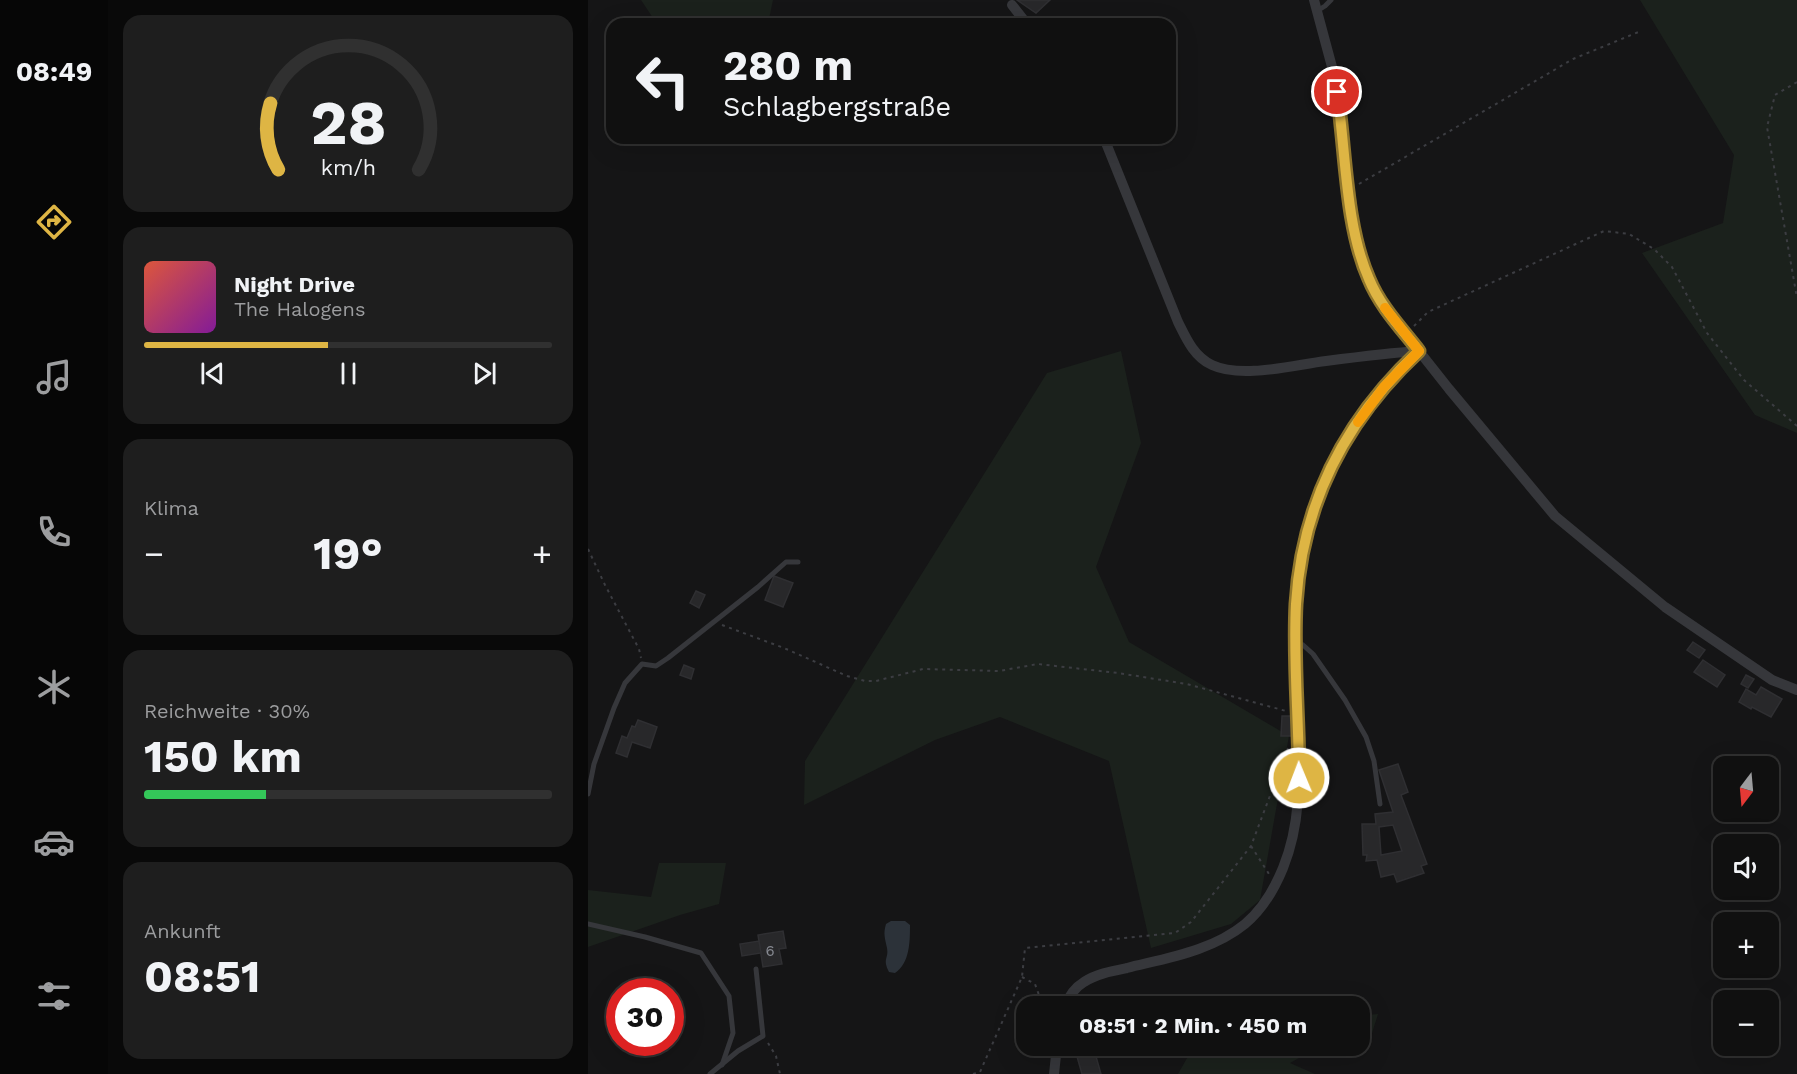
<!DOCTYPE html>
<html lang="de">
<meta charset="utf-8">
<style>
body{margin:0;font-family:"Work Sans",sans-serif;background:#1e1e1e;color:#f1f3f6;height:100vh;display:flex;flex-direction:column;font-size:22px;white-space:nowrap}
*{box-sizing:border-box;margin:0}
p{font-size:20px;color:#9c9d9f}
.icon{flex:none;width:33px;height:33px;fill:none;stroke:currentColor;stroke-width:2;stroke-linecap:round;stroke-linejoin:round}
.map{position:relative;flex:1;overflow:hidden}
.panel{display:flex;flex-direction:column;gap:15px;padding:15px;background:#090909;width:480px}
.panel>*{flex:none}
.hud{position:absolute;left:18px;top:18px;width:570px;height:126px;border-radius:18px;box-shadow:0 6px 24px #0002,0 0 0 2px #303030;background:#101010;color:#f1f3f6;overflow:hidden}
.needle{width:39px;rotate:196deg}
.tools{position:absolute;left:1125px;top:756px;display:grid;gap:12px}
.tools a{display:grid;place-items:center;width:66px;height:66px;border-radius:12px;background:#101010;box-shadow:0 6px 24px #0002,0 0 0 2px #303030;font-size:30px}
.speed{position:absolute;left:18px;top:978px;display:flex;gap:12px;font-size:30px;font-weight:700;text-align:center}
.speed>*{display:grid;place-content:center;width:78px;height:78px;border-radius:50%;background:#101010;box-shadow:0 6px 24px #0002,0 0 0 2px #303030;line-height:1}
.speed .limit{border:9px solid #d22;background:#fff;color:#111}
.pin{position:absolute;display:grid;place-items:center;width:51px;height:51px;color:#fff;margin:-26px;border:3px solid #fff;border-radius:50%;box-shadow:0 2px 6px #0007}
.me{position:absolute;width:66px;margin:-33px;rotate:359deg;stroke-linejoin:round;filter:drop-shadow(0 0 4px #0008)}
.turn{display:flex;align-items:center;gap:21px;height:126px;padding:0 18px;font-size:27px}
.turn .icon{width:78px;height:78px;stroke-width:2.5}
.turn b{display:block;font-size:42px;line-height:51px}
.big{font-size:45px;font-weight:700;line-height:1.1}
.panel .card{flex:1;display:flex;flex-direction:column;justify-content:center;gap:9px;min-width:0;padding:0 21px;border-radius:18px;background:#1e1e1e}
.panel .dial{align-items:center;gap:0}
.dial svg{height:156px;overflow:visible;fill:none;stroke:#303030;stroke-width:7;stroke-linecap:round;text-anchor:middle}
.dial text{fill:#f1f3f6;stroke:none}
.song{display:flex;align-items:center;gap:18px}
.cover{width:72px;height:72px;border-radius:9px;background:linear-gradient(135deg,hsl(10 70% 55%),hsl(290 70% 35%))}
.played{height:6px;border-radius:3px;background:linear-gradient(90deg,#deb544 45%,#303030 45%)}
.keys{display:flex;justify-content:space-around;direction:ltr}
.heat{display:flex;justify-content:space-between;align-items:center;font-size:33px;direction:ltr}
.charge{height:9px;border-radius:4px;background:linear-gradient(90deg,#34c759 30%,#303030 0)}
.trip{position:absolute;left:428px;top:996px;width:354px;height:60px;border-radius:18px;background:#101010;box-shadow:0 6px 24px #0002,0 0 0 2px #303030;font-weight:700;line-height:60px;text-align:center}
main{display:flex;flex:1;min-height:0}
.tabs{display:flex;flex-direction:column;width:108px;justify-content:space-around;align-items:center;background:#060606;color:#9c9d9f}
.tabs .icon{width:42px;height:42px}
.tabs .active{color:#deb544}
.tabs b{font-size:27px;color:#f1f3f6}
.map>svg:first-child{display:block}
</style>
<main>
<nav class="tabs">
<b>08:49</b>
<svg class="icon active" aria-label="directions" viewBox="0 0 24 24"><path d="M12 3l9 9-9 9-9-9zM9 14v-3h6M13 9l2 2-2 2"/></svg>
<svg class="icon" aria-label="music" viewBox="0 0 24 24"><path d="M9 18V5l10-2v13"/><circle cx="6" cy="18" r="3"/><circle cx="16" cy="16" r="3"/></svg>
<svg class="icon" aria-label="phone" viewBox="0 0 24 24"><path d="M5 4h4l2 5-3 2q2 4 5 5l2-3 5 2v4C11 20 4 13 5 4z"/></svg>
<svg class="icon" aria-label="climate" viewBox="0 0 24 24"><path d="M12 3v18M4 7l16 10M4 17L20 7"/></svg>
<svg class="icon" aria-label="car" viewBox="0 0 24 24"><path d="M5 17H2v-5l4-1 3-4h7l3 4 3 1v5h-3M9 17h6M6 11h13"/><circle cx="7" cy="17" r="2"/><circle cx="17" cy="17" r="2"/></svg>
<svg class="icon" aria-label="filters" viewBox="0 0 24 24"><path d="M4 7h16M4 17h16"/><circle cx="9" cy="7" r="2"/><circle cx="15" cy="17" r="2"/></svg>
</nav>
<section class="panel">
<div class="card dial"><svg viewBox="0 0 100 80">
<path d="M14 69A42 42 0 1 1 86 69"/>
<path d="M14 69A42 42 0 0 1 10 35" stroke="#deb544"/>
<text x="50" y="56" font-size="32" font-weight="700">28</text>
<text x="50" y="72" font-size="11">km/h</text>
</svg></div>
<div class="card">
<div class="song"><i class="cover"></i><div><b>Night Drive</b><p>The Halogens</p></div></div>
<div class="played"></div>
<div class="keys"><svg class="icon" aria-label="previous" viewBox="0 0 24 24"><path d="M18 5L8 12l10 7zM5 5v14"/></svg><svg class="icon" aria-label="pause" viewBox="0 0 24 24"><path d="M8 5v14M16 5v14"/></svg><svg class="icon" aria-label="next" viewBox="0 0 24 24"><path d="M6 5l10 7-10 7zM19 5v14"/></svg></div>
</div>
<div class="card"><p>Klima</p>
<div class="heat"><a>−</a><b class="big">19°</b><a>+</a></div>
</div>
<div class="card"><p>Reichweite · 30%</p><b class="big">150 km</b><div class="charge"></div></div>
<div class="card"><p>Ankunft</p><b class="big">08:51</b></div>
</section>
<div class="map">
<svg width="1209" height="1074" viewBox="0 0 1209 1074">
<rect width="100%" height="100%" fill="#151516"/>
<g fill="#1b211c">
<polygon points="53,0 185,0 180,24 69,24"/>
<polygon points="1052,0 1209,0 1209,433 1167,415 1054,253 1135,223 1146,155"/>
<polygon points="533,351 553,443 508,567 541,642 701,736 672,900 643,924 563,948 521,761 412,717 347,740 216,805 217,761 459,373"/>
<polygon points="71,863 138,863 131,904 92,915 0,947 0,890 63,897"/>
<polygon points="790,1014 780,1046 771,1045 771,1016"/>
<polygon points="606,1046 732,1046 702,1063 727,1074 590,1074"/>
</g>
<path fill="#2c3239" d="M303 921H317L322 925C322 941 322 963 307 973L301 972C294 958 301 959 299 948 297 938 295 934 298 924Z"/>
<g fill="#28282a" stroke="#2f2f32" stroke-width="1.5" fill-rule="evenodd">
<polygon points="429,0 462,0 448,13"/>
<polygon points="186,576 205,583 195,607 177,600"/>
<polygon points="108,591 117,595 111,608 102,603"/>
<polygon points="1105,642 1117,650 1111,658 1099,650"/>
<polygon points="1115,660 1137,675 1129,687 1106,672"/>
<polygon points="96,665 106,669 103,679 92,675"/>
<polygon points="1158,675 1166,679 1160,688 1153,684"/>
<polygon points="1173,687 1194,699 1183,717 1164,707 1163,709 1151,702 1158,689 1168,695"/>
<polygon points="694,716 704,716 704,736 693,736"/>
<polygon points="50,720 69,727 62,748 44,742 39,757 28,753 34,736 39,738 44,726 47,727"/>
<path d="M810 764 820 792 813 795 839 864 833 866 836 873 809 882 806 874 793 877 789 860 778 861 779 855H775L774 824H788L787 814 805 812 791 770ZM805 825 814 851 793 855 791 827Z"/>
<polygon points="195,931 198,948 191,949 194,964 175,967 170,935"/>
<polygon points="171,941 173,953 154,956 152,944"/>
<polygon points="486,1046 505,1046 513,1074 494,1074"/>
</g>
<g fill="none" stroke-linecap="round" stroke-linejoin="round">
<g stroke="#3c3d42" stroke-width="2" stroke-dasharray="3 4.5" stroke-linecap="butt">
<polyline points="1209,82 1187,95 1179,127 1209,298"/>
<polyline points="771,184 985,59 1053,31"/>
<polyline points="826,326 840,312 1016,231 1041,234 1066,249 1084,267 1119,333 1156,380 1209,426"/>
<polyline points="0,549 17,585 51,649 53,658"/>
<polyline points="134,625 196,648 259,676 277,681 288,681 335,669 411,671 450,664 530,673 599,684 698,711"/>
<polyline points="663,846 681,874"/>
<polyline points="434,977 447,984 455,1006"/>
<polyline points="180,1043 188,1056 192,1074"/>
<polyline points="385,1074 392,1072 434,977 437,948 587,933 603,922 663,846 700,748"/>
</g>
<g stroke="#36373b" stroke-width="5">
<polyline points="729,11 737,6 743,0"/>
<polyline points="708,643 715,645 725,654 757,700 778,737 786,761 792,804"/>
<polyline points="0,794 6,764 26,708 37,683 54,664 68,666 80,658 170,587 198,562 210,562"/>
<polyline points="0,924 57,937 113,953 141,996 145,1033 134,1065"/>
<polyline points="122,1074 150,1051 175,1036 168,969"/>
</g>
<g stroke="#36373b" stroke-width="10">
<polyline points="726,0 747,78 769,243 781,281 797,308 861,389 967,516 1077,607 1184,680 1209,690"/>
<polyline points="424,5 439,24"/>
<path d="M516 138 590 322C598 338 606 357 624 365 654 379 705 365 738 361 769 357 800 353 831 351"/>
<path d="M477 1006C481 996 486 988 496 982 508 974 524 971 539 968 579 958 624 951 657 924 675 909 686 890 695 868 715 819 711 768 710 716 709 678 706 640 708 602 716 500 756 421 831 351"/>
<polyline points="466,1074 469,1046"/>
</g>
</g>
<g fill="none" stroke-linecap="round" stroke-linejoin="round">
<defs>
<path id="route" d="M711 778C711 720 705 661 708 604 714 503 757 420 831 351 813 328 792 306 781 279 757 225 758 151 749 92"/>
</defs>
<use href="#route" stroke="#90762c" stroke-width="15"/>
<use href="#route" stroke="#deb544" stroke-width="10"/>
<polyline stroke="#f59e0b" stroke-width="10" points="770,422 796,387 831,351 797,308"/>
</g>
<g text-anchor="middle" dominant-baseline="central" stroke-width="6" stroke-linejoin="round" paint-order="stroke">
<g font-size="15" fill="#878a92">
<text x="182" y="951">6</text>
</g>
</g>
</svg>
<div class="tools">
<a><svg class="needle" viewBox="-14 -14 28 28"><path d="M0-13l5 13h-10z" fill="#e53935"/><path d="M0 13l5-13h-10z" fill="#9c9d9f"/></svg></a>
<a><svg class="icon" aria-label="sound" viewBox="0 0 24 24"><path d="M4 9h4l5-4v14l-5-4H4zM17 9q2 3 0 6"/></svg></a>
<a>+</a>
<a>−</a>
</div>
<div class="speed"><div class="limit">30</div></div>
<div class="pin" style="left:749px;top:92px;background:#d93025"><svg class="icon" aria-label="arrive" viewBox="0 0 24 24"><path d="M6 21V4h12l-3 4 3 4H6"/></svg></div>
<svg class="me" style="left:711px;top:778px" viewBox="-20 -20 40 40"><circle r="17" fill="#deb544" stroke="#fff" stroke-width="3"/><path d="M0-11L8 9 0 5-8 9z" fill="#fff"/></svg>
<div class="trip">08:51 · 2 Min. · 450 m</div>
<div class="hud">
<div class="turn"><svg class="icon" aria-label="left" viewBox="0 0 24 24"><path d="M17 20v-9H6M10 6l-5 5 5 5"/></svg><div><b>280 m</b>Schlagbergstraße</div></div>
</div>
</div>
</main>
